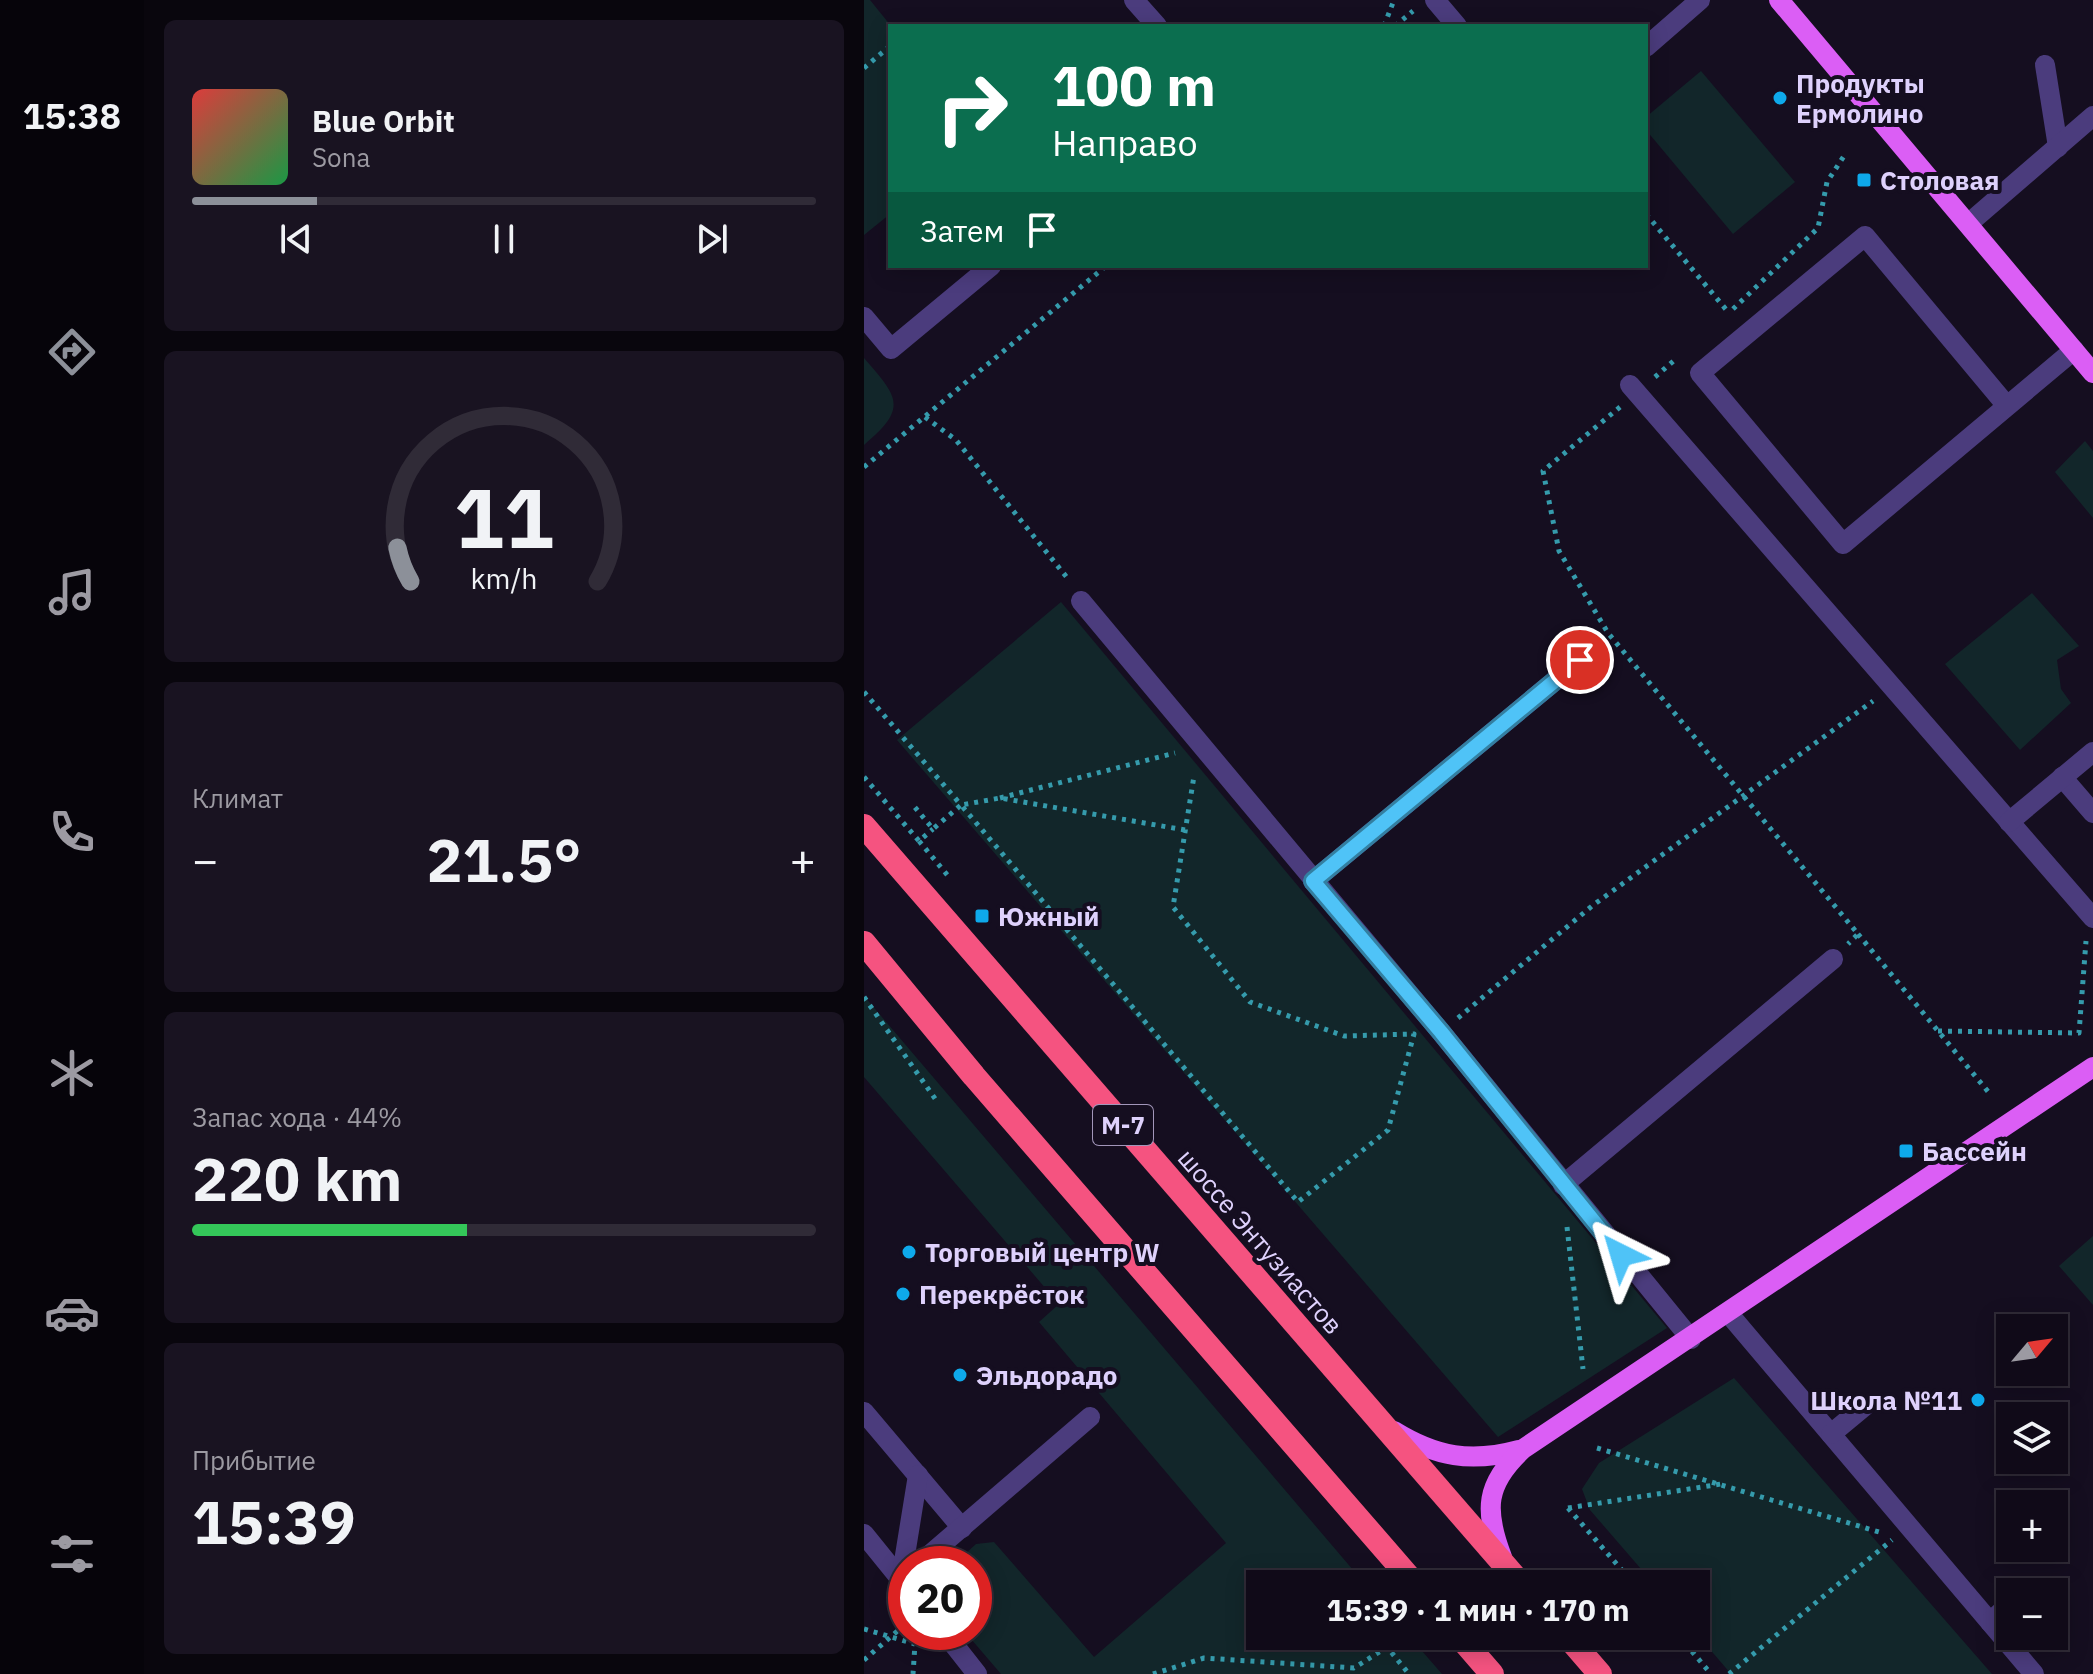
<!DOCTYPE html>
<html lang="ru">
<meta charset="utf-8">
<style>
body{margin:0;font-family:"IBM Plex Sans",sans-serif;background:#191321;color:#f1f3f6;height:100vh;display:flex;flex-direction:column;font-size:30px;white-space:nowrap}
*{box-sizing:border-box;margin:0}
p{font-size:26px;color:#9c9aa2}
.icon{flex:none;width:44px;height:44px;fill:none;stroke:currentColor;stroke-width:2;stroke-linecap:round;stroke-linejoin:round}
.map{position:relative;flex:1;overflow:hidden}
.panel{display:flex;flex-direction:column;gap:20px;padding:20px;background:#09060d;width:720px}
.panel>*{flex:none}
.top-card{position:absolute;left:24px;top:24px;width:760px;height:244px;border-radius:0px;box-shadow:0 4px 20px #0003,0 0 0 2px #302b37;background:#0b6e4f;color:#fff;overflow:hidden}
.needle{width:52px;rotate:61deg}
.controls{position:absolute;left:1132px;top:1314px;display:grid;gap:16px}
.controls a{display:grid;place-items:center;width:72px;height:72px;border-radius:0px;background:#100a18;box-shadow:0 4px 20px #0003,0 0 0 2px #302b37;font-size:40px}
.speed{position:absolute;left:24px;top:1546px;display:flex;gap:16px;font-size:40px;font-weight:700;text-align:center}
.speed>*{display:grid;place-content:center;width:104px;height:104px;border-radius:50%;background:#100a18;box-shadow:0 4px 20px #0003,0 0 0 2px #302b37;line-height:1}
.speed .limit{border:12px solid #d22;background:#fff;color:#111}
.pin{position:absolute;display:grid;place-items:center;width:68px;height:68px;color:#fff;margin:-34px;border:4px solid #fff;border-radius:50%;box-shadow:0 2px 8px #0007}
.me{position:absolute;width:88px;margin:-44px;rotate:320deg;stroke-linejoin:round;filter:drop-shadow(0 0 6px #0008)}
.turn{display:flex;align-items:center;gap:28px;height:168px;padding:0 32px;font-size:36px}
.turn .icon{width:104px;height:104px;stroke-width:2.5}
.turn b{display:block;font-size:56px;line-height:68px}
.then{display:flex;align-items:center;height:76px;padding:0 32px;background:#0003;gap:16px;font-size:30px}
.big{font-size:60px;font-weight:800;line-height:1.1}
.panel .widget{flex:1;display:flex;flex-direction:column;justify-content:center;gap:12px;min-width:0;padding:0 28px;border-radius:12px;background:#191321}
.panel .dial{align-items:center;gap:0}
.dial svg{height:208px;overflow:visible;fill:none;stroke:#302b37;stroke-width:7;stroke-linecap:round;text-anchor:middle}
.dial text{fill:#f1f3f6;stroke:none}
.song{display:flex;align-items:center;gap:24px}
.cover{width:96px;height:96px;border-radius:12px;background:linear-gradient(135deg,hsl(0 70% 55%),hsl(140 70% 35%))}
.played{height:8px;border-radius:4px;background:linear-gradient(90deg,#8c9099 20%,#302b37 20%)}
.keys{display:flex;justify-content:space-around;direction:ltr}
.heat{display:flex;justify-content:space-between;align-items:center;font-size:44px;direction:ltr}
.charge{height:12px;border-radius:6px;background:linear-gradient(90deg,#34c759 44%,#302b37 0)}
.trip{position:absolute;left:382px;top:1570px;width:464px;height:80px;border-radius:0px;background:#100a18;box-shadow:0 4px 20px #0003,0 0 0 2px #302b37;font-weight:800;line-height:80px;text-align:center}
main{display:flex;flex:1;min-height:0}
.tab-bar{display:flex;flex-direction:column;width:144px;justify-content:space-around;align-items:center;background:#06040a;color:#9c9aa2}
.tab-bar .icon{width:56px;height:56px}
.tab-bar .selected{color:#8c9099}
.tab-bar b{font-size:36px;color:#f1f3f6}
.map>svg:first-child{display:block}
</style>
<main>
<nav class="tab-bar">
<b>15:38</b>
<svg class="icon selected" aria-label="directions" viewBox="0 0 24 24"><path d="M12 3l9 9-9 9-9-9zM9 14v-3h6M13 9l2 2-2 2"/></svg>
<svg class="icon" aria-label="music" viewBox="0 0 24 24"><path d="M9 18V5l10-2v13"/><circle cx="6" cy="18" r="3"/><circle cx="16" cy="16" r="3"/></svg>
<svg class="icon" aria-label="phone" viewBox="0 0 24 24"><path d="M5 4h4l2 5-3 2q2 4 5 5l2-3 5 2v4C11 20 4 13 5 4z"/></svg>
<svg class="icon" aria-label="climate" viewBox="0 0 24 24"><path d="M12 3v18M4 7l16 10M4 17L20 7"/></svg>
<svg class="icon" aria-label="car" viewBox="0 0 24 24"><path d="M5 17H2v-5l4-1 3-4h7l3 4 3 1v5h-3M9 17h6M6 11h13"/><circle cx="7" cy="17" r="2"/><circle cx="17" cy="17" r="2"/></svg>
<svg class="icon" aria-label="filters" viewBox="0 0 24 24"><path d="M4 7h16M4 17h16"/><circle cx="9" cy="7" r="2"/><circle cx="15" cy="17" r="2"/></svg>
</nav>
<section class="panel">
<div class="widget">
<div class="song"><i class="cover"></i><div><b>Blue Orbit</b><p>Sona</p></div></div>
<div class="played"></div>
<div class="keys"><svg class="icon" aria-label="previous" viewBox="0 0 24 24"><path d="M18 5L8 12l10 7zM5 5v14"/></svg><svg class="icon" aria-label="pause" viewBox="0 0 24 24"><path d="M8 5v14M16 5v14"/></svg><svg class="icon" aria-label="next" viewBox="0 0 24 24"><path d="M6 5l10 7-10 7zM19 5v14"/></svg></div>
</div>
<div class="widget dial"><svg viewBox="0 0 100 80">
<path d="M14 69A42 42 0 1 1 86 69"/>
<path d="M14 69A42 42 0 0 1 9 56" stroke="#8c9099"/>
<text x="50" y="56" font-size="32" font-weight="700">11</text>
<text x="50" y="72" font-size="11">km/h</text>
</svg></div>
<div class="widget"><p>Климат</p>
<div class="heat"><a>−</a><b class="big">21.5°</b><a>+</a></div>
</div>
<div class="widget"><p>Запас хода · 44%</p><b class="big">220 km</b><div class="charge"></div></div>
<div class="widget"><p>Прибытие</p><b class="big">15:39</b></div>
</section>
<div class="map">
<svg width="1229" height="1674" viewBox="0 0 1229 1674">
<rect width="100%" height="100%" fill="#150e20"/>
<g fill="#12262a">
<polygon points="0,0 6,0 27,26 26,214 0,235"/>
<polygon points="837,71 931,182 869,234 782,130 782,117"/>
<path d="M0 358C35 398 44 408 0 445Z"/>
<polygon points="1221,441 1229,451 1229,518 1191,472"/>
<polygon points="1168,593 1215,646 1193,660 1197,689 1207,703 1156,750 1081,664"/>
<polygon points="197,602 803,1328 634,1437 33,740"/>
<polygon points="0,996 501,1584 396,1584 396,1636 545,1636 578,1674 137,1674 101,1632 110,1632 110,1564 90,1564 112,1544 130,1542 230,1657 362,1543 175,1322 195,1304 0,1077"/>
<polygon points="1229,1236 1229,1305 1195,1266"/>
<polygon points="870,1378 1128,1674 867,1674 832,1633 832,1584 790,1584 726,1510 718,1489 735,1463"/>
</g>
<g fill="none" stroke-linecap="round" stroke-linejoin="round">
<g stroke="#359bac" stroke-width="5" stroke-dasharray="4 6" stroke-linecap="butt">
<polyline points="520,26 530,0"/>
<polyline points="531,26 549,11"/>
<polyline points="0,68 26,46"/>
<polyline points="782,214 865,313"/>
<polyline points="869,309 954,228 963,182 980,156"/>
<polyline points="791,377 813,358"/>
<polyline points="756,407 679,471 695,551 744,633 994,934 984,944"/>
<polyline points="61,417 92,440 205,580"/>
<polyline points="0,467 242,266"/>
<polyline points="0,692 97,805 69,829 49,805"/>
<polyline points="0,777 55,841 69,829"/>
<polyline points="136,798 311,753"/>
<polyline points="321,830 136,798 97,805 434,1202 524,1130 550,1034 480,1036 386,1002 309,907 330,776"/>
<polyline points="55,841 85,877"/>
<polyline points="994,934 1126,1094"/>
<polyline points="0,997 72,1100"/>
<polyline points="594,1018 728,906 1009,701"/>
<polyline points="1074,1031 1215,1033 1222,941"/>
<polyline points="703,1227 719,1369"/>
<polyline points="733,1448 1015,1532"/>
<polyline points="704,1508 857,1484"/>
<polyline points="704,1508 770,1584"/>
<polyline points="0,1629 51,1644 49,1674"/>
<polyline points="815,1636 847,1674"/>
<polyline points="0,1660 38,1627"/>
<polyline points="289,1674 340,1658 490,1668 523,1647 545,1674"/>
<polyline points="865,1674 1028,1540"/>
</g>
<g stroke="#4b3c7d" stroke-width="20">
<polyline points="270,0 293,26"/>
<polyline points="571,0 593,26"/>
<polyline points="782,47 836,0"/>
<polyline points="1181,65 1194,147"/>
<polyline points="1104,224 1229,116"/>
<polyline points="0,317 27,349 127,266"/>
<polyline points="766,385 1229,918"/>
<polyline points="1143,406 1001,236 836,373 979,544 1210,350"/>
<polyline points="217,601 577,1032 827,1339"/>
<polyline points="1198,777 1229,813"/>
<polyline points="1145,822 1229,752"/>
<polyline points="449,881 716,660"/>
<polyline points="699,1185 969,959"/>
<polyline points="865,1314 1170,1674"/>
<polyline points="0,1412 98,1528"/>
<polyline points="967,1434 1002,1405"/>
<polyline points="0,1534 42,1586"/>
<polyline points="55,1564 226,1417"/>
<polyline points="37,1580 54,1475"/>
<polyline points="1126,1622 1146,1604"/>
<polyline points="80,1632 113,1674"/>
</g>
<g stroke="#db5ef5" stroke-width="20">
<polyline points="915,0 1229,373"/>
<path d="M530 1431C572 1457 607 1463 655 1450"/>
<path d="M638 1557C620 1510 621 1484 659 1449L1229 1067"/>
</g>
<g stroke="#f55380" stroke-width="24">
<polyline points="0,826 657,1584"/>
<polyline points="0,943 110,1076 551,1584"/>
<polyline points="595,1636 628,1674"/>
<polyline points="703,1636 736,1674"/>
</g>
</g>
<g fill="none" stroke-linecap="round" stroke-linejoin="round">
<defs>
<polyline id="route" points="716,660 449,881 577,1032 757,1255"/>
</defs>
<use href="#route" stroke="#337fa1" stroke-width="20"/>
<use href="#route" stroke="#4fc3f7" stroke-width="14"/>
</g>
<g fill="#0ea9eb" stroke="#150e20" stroke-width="3">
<circle cx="916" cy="98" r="8"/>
<rect x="992" y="172" width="16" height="16" rx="4"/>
<rect x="110" y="908" width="16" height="16" rx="4"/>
<rect x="1034" y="1143" width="16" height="16" rx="4"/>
<circle cx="45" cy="1252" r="8"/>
<circle cx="39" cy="1294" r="8"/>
<circle cx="96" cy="1375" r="8"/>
<circle cx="1114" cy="1400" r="8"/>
</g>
<g text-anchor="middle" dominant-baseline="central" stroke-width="8" stroke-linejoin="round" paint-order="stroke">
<rect fill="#150e20" stroke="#a296ba" stroke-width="2" x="229" y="1105" width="60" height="40" rx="6"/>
<g font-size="24" font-weight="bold" fill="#ded1fc">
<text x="259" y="1125">М-7</text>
</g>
<g font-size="26" font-weight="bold" fill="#ded1fc" stroke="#150e20" text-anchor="start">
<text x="932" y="83">Продукты<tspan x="932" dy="30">Ермолино</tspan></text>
<text x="1016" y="180">Столовая</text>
<text x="134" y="916">Южный</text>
<text x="1058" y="1151">Бассейн</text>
<text x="61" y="1252">Торговый центр W</text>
<text x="55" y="1294">Перекрёсток</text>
<text x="112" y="1375">Эльдорадо</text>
<text x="1098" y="1400" text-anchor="end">Школа №11</text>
</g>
<g font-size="26" fill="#ded1fc" stroke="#150e20">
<text transform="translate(397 1241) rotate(49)">шоссе Энтузиастов</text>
</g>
</g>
</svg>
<div class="controls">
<a><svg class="needle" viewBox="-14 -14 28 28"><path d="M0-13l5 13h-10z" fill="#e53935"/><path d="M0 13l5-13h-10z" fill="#9c9aa2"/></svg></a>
<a><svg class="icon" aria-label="layers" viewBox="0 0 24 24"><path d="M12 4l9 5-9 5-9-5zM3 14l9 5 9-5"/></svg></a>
<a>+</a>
<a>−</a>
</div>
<div class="speed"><div class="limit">20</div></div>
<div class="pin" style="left:716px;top:660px;background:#d93025"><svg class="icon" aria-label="arrive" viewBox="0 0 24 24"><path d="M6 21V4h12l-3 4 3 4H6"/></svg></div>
<svg class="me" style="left:757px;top:1255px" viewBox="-20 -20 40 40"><path d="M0-17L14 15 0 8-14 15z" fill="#4fc3f7" stroke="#fff" stroke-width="4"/></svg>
<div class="trip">15:39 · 1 мин · 170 m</div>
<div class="top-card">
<div class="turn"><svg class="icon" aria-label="right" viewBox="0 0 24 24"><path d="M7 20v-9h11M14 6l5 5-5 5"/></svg><div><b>100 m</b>Направо</div></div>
<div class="then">Затем<svg class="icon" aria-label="arrive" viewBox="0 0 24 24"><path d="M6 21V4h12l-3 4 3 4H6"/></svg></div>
</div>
</div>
</main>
